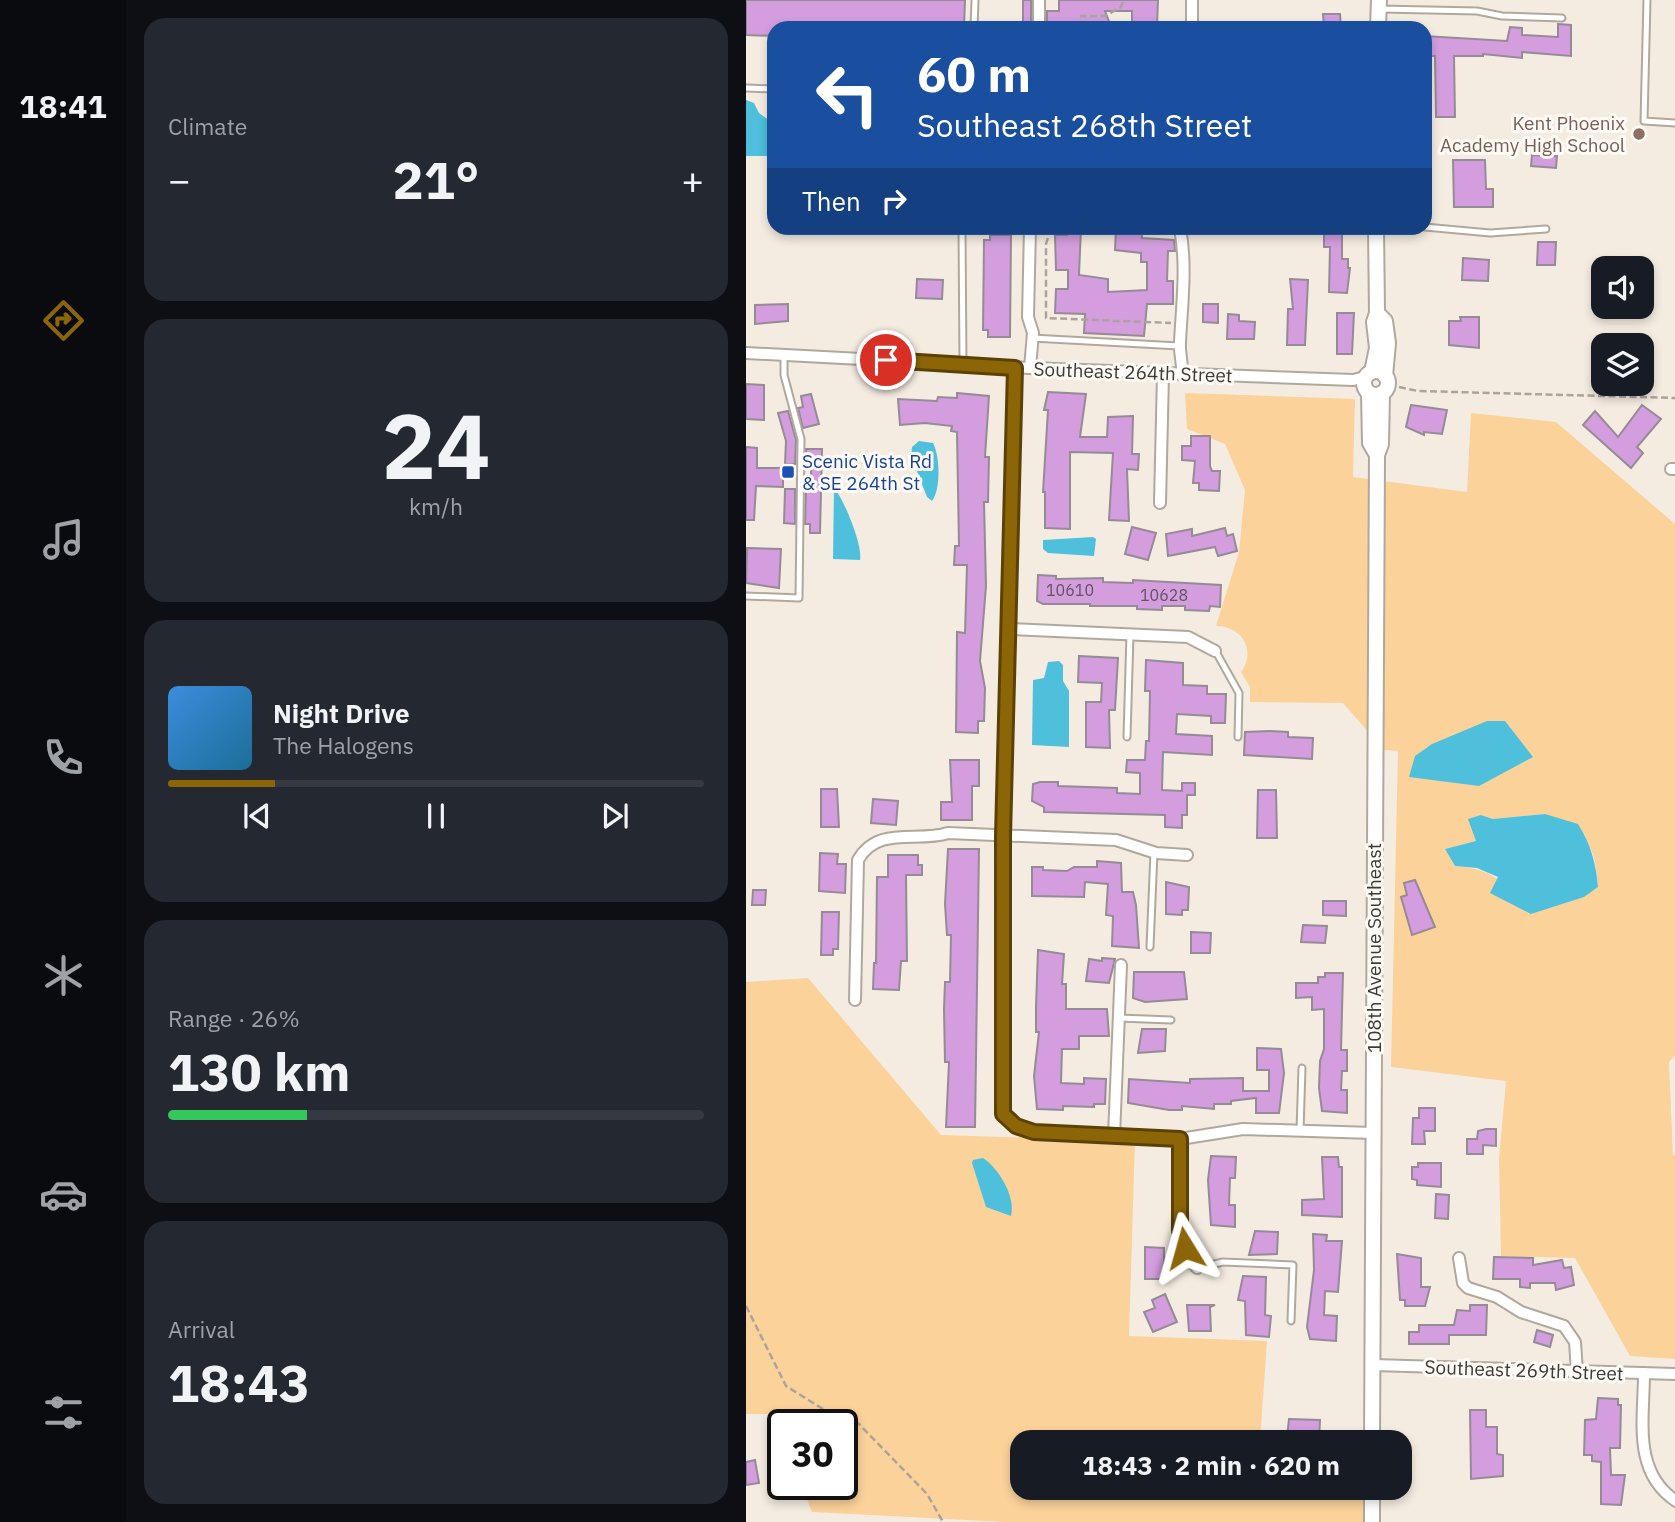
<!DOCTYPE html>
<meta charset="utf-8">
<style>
body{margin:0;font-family:"IBM Plex Sans",sans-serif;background:#242831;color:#f1f3f6;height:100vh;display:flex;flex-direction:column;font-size:26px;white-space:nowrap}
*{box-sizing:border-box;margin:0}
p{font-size:23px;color:#9ea1a6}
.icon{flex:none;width:38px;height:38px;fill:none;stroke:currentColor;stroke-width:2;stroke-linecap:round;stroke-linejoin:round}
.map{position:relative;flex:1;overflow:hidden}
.panel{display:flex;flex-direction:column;gap:18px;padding:18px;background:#0d0f14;width:620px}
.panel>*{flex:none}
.top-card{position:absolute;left:21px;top:21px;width:665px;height:214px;border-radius:21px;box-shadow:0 4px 10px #0003;background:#1a4fa0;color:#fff;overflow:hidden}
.tools{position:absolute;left:845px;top:256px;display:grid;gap:14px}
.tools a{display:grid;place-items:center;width:63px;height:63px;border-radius:14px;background:#171b24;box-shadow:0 4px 10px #0003;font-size:35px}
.speed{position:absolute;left:21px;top:1409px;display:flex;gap:14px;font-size:35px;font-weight:700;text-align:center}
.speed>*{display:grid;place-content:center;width:91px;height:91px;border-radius:50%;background:#171b24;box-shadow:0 4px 10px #0003;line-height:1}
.speed .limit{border:4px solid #111;border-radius:10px;background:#fff;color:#111}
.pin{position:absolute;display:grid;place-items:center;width:60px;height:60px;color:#fff;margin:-30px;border:4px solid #fff;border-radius:50%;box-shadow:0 2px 7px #0007}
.me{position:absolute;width:77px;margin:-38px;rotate:352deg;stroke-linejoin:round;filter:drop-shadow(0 0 5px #0008)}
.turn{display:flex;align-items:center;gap:24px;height:147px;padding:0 35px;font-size:32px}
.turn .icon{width:91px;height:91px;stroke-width:2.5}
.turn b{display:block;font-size:49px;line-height:60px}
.then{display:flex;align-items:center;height:66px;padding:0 35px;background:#0003;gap:14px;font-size:26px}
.big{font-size:52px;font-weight:700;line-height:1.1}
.panel .card{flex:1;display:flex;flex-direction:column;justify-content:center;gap:10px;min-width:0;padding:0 24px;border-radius:21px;background:#242831}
.panel .dial{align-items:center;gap:0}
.dial b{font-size:91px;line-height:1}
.song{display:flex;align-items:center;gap:21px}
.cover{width:84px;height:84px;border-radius:10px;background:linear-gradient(135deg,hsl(210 70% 55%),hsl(200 70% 35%))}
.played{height:7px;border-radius:4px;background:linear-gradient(90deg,#8c6506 20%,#363941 20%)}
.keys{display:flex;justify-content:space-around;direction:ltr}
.heat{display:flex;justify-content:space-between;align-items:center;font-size:38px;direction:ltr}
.charge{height:10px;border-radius:5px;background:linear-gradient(90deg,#34c759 26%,#363941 0)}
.trip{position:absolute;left:264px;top:1430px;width:402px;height:70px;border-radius:21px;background:#171b24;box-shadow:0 4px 10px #0003;font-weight:700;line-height:70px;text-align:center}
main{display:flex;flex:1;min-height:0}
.menu{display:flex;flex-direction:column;width:126px;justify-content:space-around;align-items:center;background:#090b0e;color:#9ea1a6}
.menu .icon{width:49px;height:49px}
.menu .selected{color:#8c6506}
.menu b{font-size:32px;color:#f1f3f6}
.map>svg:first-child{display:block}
</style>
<main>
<nav class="menu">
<b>18:41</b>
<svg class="icon selected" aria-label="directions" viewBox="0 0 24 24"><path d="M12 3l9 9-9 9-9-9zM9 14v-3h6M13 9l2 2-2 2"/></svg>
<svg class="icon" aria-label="music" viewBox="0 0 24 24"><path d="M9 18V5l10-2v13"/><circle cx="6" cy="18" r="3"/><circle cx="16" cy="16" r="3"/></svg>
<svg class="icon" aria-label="phone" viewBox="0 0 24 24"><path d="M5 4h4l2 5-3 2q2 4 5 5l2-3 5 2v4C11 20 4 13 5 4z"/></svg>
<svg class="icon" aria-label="climate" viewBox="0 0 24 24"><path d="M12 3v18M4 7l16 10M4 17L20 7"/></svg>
<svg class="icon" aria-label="car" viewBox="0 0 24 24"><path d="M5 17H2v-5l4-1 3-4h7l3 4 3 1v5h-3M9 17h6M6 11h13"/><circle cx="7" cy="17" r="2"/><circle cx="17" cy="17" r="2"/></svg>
<svg class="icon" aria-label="filters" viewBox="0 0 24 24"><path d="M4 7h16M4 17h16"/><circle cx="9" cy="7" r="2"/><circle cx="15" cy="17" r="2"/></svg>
</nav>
<section class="panel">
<div class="card"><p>Climate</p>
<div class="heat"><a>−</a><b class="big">21°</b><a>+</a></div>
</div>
<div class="card dial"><b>24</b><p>km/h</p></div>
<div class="card">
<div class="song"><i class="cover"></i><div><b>Night Drive</b><p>The Halogens</p></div></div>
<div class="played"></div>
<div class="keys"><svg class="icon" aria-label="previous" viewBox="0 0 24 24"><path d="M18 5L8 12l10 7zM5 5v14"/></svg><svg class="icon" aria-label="pause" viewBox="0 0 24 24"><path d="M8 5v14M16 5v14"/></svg><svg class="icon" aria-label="next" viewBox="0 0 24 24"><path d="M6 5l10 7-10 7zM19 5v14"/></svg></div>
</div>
<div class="card"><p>Range · 26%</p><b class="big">130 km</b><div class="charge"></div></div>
<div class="card"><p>Arrival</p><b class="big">18:43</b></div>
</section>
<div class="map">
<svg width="930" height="1522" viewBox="0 0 930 1522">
<rect width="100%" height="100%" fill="#f5ece1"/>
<g fill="#fbd29a" fill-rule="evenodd">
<path d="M439 393 609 399 607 477 721 492 725 413 810 422 929 524 930 1054 923 1062 927 1155 930 1156 929 1359 884 1356 829 1258 755 1256 753 1159 760 1081 645 1067 652 751 638 750 597 703 504 702V687L495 672C511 651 496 626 470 626L493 552 499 490 479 444 441 429ZM799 814C839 838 849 837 852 887L837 897 785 914C759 884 750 869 709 866L699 849 730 841 735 815 747 819Z"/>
<polygon points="62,978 195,1135 389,1141 383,1336 521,1341 514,1442 276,1442 276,1488 626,1488 626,1522 259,1522 66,1512 55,1484 96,1484 96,1424 37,1424 37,1440 26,1414 0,1414 0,982"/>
</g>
<g fill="#4ec0db">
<polygon points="0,100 8,103 13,113 28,124 28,156 0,156"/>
<path d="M173 441 187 443C194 456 195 489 186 501L181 497 165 456 166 447Z"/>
<path d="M88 488C98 499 117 546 114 560L87 559Z"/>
<polygon points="347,537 350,539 348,556 302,553 297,549 297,540"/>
<polygon points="313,661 317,665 317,681 323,691 323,747 286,745 287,680 298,678 302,662"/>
<polygon points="741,721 759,721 787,757 733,786 663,777 669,756 686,744"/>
<path d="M799 814 832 824C845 845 850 863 852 887L838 897 785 914 744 893 752 877 731 868 709 866 699 849 730 841 722 819 735 815 747 819Z"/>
<path d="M237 1158C252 1168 270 1196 265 1216L240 1207 226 1163 227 1160Z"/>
</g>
<g fill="#d39dde" stroke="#948b96" stroke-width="2">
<polygon points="0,0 219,0 218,28 28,28 28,36 0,35"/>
<rect x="277" y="0" width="8" height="28"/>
<polygon points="313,0 412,0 411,27 386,27 386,11 359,11 364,24 301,24 301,11 313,11"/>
<polygon points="577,14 594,14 595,28 578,28"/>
<polygon points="812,24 825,25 825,56 776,52 776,58 737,54 737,56 708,56 709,117 690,117 689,56 679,56 679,36 761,41 764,27 776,28 776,35 812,37"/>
<polygon points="786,155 811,156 810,168 785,166"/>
<polygon points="707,160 739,160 740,189 747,189 747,207 708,207"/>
<polygon points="322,228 335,228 333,275 362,279 362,292 401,290 401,262 395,262 395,253 369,250 370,228 396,228 396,238 428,240 429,251 422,251 421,281 427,281 427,304 401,304 398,336 338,333 339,314 309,313 310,289 322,289 322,270 310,270 309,235 321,235"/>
<polygon points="578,228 596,228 596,259 602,259 602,268 604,268 601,293 583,292 584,247 578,247"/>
<polygon points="244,235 265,235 264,337 242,337 242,330 237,330 238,240 244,240"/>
<polygon points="792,242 810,242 809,265 791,265"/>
<polygon points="717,258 743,260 742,281 716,280"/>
<polygon points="171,279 197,280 196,299 170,298"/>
<polygon points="544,279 562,280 559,345 541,345 542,309 547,309"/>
<polygon points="42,304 42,321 9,324 9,305"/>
<polygon points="457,304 472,304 472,323 457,322"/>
<polygon points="591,313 608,313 606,354 591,354"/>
<polygon points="482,314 493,315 493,321 509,322 508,339 481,339"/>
<polygon points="714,317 733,317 733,348 703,345 703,321 715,321"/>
<polygon points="0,384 18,385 18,420 0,419"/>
<polygon points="302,392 340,394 334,437 361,437 362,417 387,416 386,454 393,454 392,470 381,469 383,521 363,520 367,453 324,452 324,529 299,528 299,492 297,492 302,410 298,410"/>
<polygon points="211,393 243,396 239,457 243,457 242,502 238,502 240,586 234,661 239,688 238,721 232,721 232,733 210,732 211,632 219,633 221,565 208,565 209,546 213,546 211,432 205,431 206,426 179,423 154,425 152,399 191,401 192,397 211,398"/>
<polygon points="65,394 73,424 57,428 52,408 57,407 55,396"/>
<polygon points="665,405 701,410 696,434 678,432 678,435 660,427"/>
<polygon points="896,405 915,419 891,447 897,453 885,468 837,425 849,411 872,437"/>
<polygon points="42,411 50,440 49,464 39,464 40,441 32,413"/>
<polygon points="445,436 464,436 464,466 466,471 474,471 473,491 453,490 453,483 447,483 449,461 436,460 436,446 445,446"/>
<polygon points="0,447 11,448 11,468 37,468 37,487 10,486 8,520 0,520"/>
<polygon points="60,449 76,449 74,533 64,533 64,524 59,524 60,489 65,489 65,464 60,464"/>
<polygon points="39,489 49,489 49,524 38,523"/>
<polygon points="386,527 410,533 402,560 379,554"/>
<polygon points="479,528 481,536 487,534 491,551 472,556 469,547 422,556 420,534 446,529 446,536"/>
<polygon points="1,548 35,549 33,588 0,583"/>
<polygon points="292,575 310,576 310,579 357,578 357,582 387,583 387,580 475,585 474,607 464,606 463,611 439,610 439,606 416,606 416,610 391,609 391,606 344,606 344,604 297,604 291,601"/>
<polygon points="333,656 372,658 369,710 363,710 364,748 340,747 340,702 355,702 356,683 332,682"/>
<polygon points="400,660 437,663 437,685 461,686 461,694 480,694 479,723 465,723 465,716 431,714 430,734 466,736 466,755 417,752 416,790 436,791 436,783 449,783 449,795 441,795 441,815 436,815 436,828 419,827 419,815 298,812 298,807 286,801 287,784 294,782 312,782 312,786 371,788 371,793 394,794 394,773 380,772 381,760 399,760 400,741 403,741 404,691 399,691"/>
<polygon points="524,731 542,732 542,737 567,738 566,759 498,755 499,732"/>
<polygon points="204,760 233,760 233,786 226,786 226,820 195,820 195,802 206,802"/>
<polygon points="75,789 91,789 93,827 75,827"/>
<polygon points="512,790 530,790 531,838 511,838"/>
<polygon points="127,799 152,801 150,825 125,823"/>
<polygon points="202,849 233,849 229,1127 200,1127 203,1062 199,1062 198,1009 199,982 204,982 205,935 201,935 199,904"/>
<polygon points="74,853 92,854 91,864 100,864 99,893 73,891"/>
<polygon points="142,855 172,855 172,865 176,865 176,875 160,875 161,961 155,961 153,990 127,989 128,963 130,963 131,877 142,877"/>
<polygon points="351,861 375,863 376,892 387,892 390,905 393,948 366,946 367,916 360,915 362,884 339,882 338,897 286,896 286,867 297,867 297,870 321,871 328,867 351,867"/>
<polygon points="669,880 689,927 666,935 655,897 661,895 658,883"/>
<polygon points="420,882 443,887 442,910 436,910 436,915 420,914"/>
<polygon points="7,890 20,890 19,905 6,905"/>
<polygon points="577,901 600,901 600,916 577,915"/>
<polygon points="76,912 93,912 92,949 87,949 87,955 75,955"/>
<polygon points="557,925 581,926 579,943 555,942"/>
<polygon points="445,932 465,933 464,953 445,953"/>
<polygon points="292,950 318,954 316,984 320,984 320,1009 361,1009 363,1036 333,1036 333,1049 316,1049 315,1083 338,1084 338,1078 360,1079 359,1104 348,1104 348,1107 317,1106 317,1110 291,1109 288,1076 293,1032 290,1032 290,1007"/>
<polygon points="356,958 369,959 363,983 340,981 343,959 356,961"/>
<polygon points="388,972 438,972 441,999 399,1002 387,998"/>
<polygon points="579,973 597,973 595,1050 601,1050 601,1071 596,1071 595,1090 601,1090 601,1113 576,1111 573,1088 574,1061 578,1049 578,1009 566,1010 566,997 550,998 550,983 572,983 572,977 579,977"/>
<polygon points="396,1029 420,1029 419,1051 392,1053"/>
<polygon points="511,1048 535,1049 538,1073 533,1113 510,1113 510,1098 485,1101 485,1104 468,1104 468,1109 436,1106 436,1110 423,1110 382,1103 383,1079 444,1083 444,1079 497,1078 497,1091 523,1091 523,1070 511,1070"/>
<polygon points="673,1108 689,1108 689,1131 678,1131 679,1144 666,1144 667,1118 673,1118"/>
<polygon points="740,1129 750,1129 750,1146 737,1145 737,1154 721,1154 721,1139 731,1139 732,1131"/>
<polygon points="465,1156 490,1157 489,1178 484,1178 483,1205 489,1205 489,1227 465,1225 462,1180"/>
<polygon points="576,1157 592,1157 593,1167 596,1167 596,1217 556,1215 556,1200 578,1199"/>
<polygon points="672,1163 695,1163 695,1187 671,1185 671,1180 666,1179 666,1167 672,1167"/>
<polygon points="690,1194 703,1195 702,1219 689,1218"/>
<polygon points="509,1231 532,1232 531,1254 503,1255"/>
<polygon points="567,1234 581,1235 580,1241 596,1241 592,1292 579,1291 578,1315 591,1316 590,1341 564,1339 561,1327 568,1270"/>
<polygon points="399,1247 418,1248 418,1279 399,1279"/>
<polygon points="651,1254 675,1258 675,1287 684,1287 679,1306 659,1306 659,1300 654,1300"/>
<polygon points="748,1257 787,1258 787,1265 816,1260 818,1268 825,1267 828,1285 810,1290 809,1283 784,1283 784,1288 774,1287 774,1279 747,1279"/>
<polygon points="497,1276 520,1277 519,1315 525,1316 523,1337 500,1335 499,1301 492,1300"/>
<polygon points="419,1294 431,1322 407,1332 398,1312 409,1308 406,1300"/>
<polygon points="441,1305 469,1305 464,1307 465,1331 443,1331"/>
<polygon points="724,1305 741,1305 740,1335 703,1335 703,1344 663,1344 663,1332 673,1332 673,1325 708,1325 711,1310 724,1311"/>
<polygon points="791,1330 807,1335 804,1347 788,1342"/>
<polygon points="852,1398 872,1399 872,1405 875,1405 874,1448 864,1448 865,1475 879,1475 875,1505 855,1504 855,1462 846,1461 846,1455 838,1455 839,1420 850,1419"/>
<polygon points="724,1410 740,1410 740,1427 751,1427 751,1454 757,1455 757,1476 725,1479"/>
<polygon points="543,1419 574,1420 573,1440 541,1437"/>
<polygon points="9,1460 13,1483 0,1485 0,1462"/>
</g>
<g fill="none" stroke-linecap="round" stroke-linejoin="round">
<defs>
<g id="service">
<polyline points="901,0 898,121 930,123"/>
<polyline points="634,9 731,11 756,16 816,18"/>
<polyline points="228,28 229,0"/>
<polyline points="0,88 28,89"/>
<polyline points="679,227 744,233 800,229"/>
<polyline points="216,228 217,365"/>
<polyline points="286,338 433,346"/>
<polyline points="0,596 53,598 55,439 38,375 38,355"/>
<polyline points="470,652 493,693 492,737"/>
<polyline points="381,737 384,634"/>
<polyline points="404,947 408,852"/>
<polyline points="373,1018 425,1020"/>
<polyline points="554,1131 556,1068"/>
<polyline points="451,1268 477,1262 547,1265 545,1321"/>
</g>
<g id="minor">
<polyline points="293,0 293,28"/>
<polyline points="446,28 446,0"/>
<polyline points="284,228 282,317 287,333 284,368"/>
<path d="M434 228C441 266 436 303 434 342 433 353 437 363 436 375"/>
<polyline points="0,353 284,368 607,380 619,377"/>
<polyline points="269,367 257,836 257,1114 270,1126 288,1132 434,1139 497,1129 627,1133"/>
<polyline points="925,469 930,469"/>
<polyline points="414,503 417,374"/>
<polyline points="263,629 442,637 469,651"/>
<path d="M109 1000 112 860C132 825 171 843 202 833L370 840 410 853 441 855"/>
<polyline points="368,1136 375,965"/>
<path d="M434 1139C434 1181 424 1234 451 1268"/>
<polyline points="713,1258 717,1283 722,1288 751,1297 775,1312 818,1326 829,1342 831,1372"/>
<polyline points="627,1365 930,1374"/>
<path d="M898 1373C898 1419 886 1472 930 1501"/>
</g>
<g id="tertiary">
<polyline points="632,28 633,0"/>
<polyline points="631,313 639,321 642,343 639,376"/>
<circle cx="630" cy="383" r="12"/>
<polyline points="626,372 631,348 628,322 631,313 630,228"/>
<polyline points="623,393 624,443 631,455"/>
<polyline points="626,1442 631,455 635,444 636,393"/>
<polyline points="626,1522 626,1488"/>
</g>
</defs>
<use href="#service" stroke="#b1a89d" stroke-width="9"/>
<use href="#minor" stroke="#b1a89d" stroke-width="14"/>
<use href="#tertiary" stroke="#b1a89d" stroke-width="18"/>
<g stroke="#aba49c" stroke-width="2.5" stroke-dasharray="7 3.5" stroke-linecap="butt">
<polyline points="335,28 335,16 359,16 375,7 378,0"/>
<polyline points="305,228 300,244 300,318 425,323"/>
<polyline points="653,387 672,391 930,398"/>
<polyline points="0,1306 40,1386 93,1419 111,1422 181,1494 197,1522"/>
</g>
<use href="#service" stroke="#fff" stroke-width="5"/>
<use href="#minor" stroke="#fff" stroke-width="10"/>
<use href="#tertiary" stroke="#fff" stroke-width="14"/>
</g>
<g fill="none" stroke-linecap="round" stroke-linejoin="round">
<defs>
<polyline id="route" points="140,360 269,368 257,836 257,1114 270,1126 288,1132 434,1139 434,1231 439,1248"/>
</defs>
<use href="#route" stroke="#5b4204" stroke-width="18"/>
<use href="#route" stroke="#8c6506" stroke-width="12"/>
</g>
<circle fill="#8d6e63" stroke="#fefbf6" stroke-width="2.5" cx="893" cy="134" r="7"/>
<rect fill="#1a4fb4" stroke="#fefbf6" stroke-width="2.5" x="35" y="465" width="14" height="14" rx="3.5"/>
<g text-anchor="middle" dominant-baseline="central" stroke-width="6" stroke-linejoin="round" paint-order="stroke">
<g font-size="16" fill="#635360">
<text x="324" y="590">10610</text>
<text x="418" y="595">10628</text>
</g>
<g font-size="19" fill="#785e54" stroke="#fefbf6" text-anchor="end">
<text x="879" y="123">Kent Phoenix<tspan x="879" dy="22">Academy High School</tspan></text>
</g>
<g font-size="19" fill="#3e3a36" stroke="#fefbf6">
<text transform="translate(387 372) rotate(2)">Southeast 264th Street</text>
<text transform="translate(628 948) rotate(-90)">108th Avenue Southeast</text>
<text transform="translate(778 1370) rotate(2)">Southeast 269th Street</text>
</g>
<g font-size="19" fill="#164399" stroke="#fefbf6" text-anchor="start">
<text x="56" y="461">Scenic Vista Rd<tspan x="56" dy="22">&amp; SE 264th St</tspan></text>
</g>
</g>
</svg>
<div class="tools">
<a><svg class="icon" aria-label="sound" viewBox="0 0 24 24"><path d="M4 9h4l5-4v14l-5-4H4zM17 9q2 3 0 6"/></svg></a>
<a><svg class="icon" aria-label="layers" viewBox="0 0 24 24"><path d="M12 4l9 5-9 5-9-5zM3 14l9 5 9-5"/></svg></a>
</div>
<div class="speed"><div class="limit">30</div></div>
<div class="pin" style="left:140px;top:360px;background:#d93025"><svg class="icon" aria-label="arrive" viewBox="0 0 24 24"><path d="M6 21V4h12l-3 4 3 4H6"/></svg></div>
<svg class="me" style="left:439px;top:1248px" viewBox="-20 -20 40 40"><path d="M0-17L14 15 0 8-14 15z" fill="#8c6506" stroke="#fff" stroke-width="4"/></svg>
<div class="trip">18:43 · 2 min · 620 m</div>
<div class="top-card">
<div class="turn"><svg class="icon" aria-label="left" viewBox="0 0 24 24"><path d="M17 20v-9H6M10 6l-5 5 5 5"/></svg><div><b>60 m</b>Southeast 268th Street</div></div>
<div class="then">Then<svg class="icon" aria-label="right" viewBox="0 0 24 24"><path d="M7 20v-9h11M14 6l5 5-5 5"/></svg></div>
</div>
</div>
</main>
